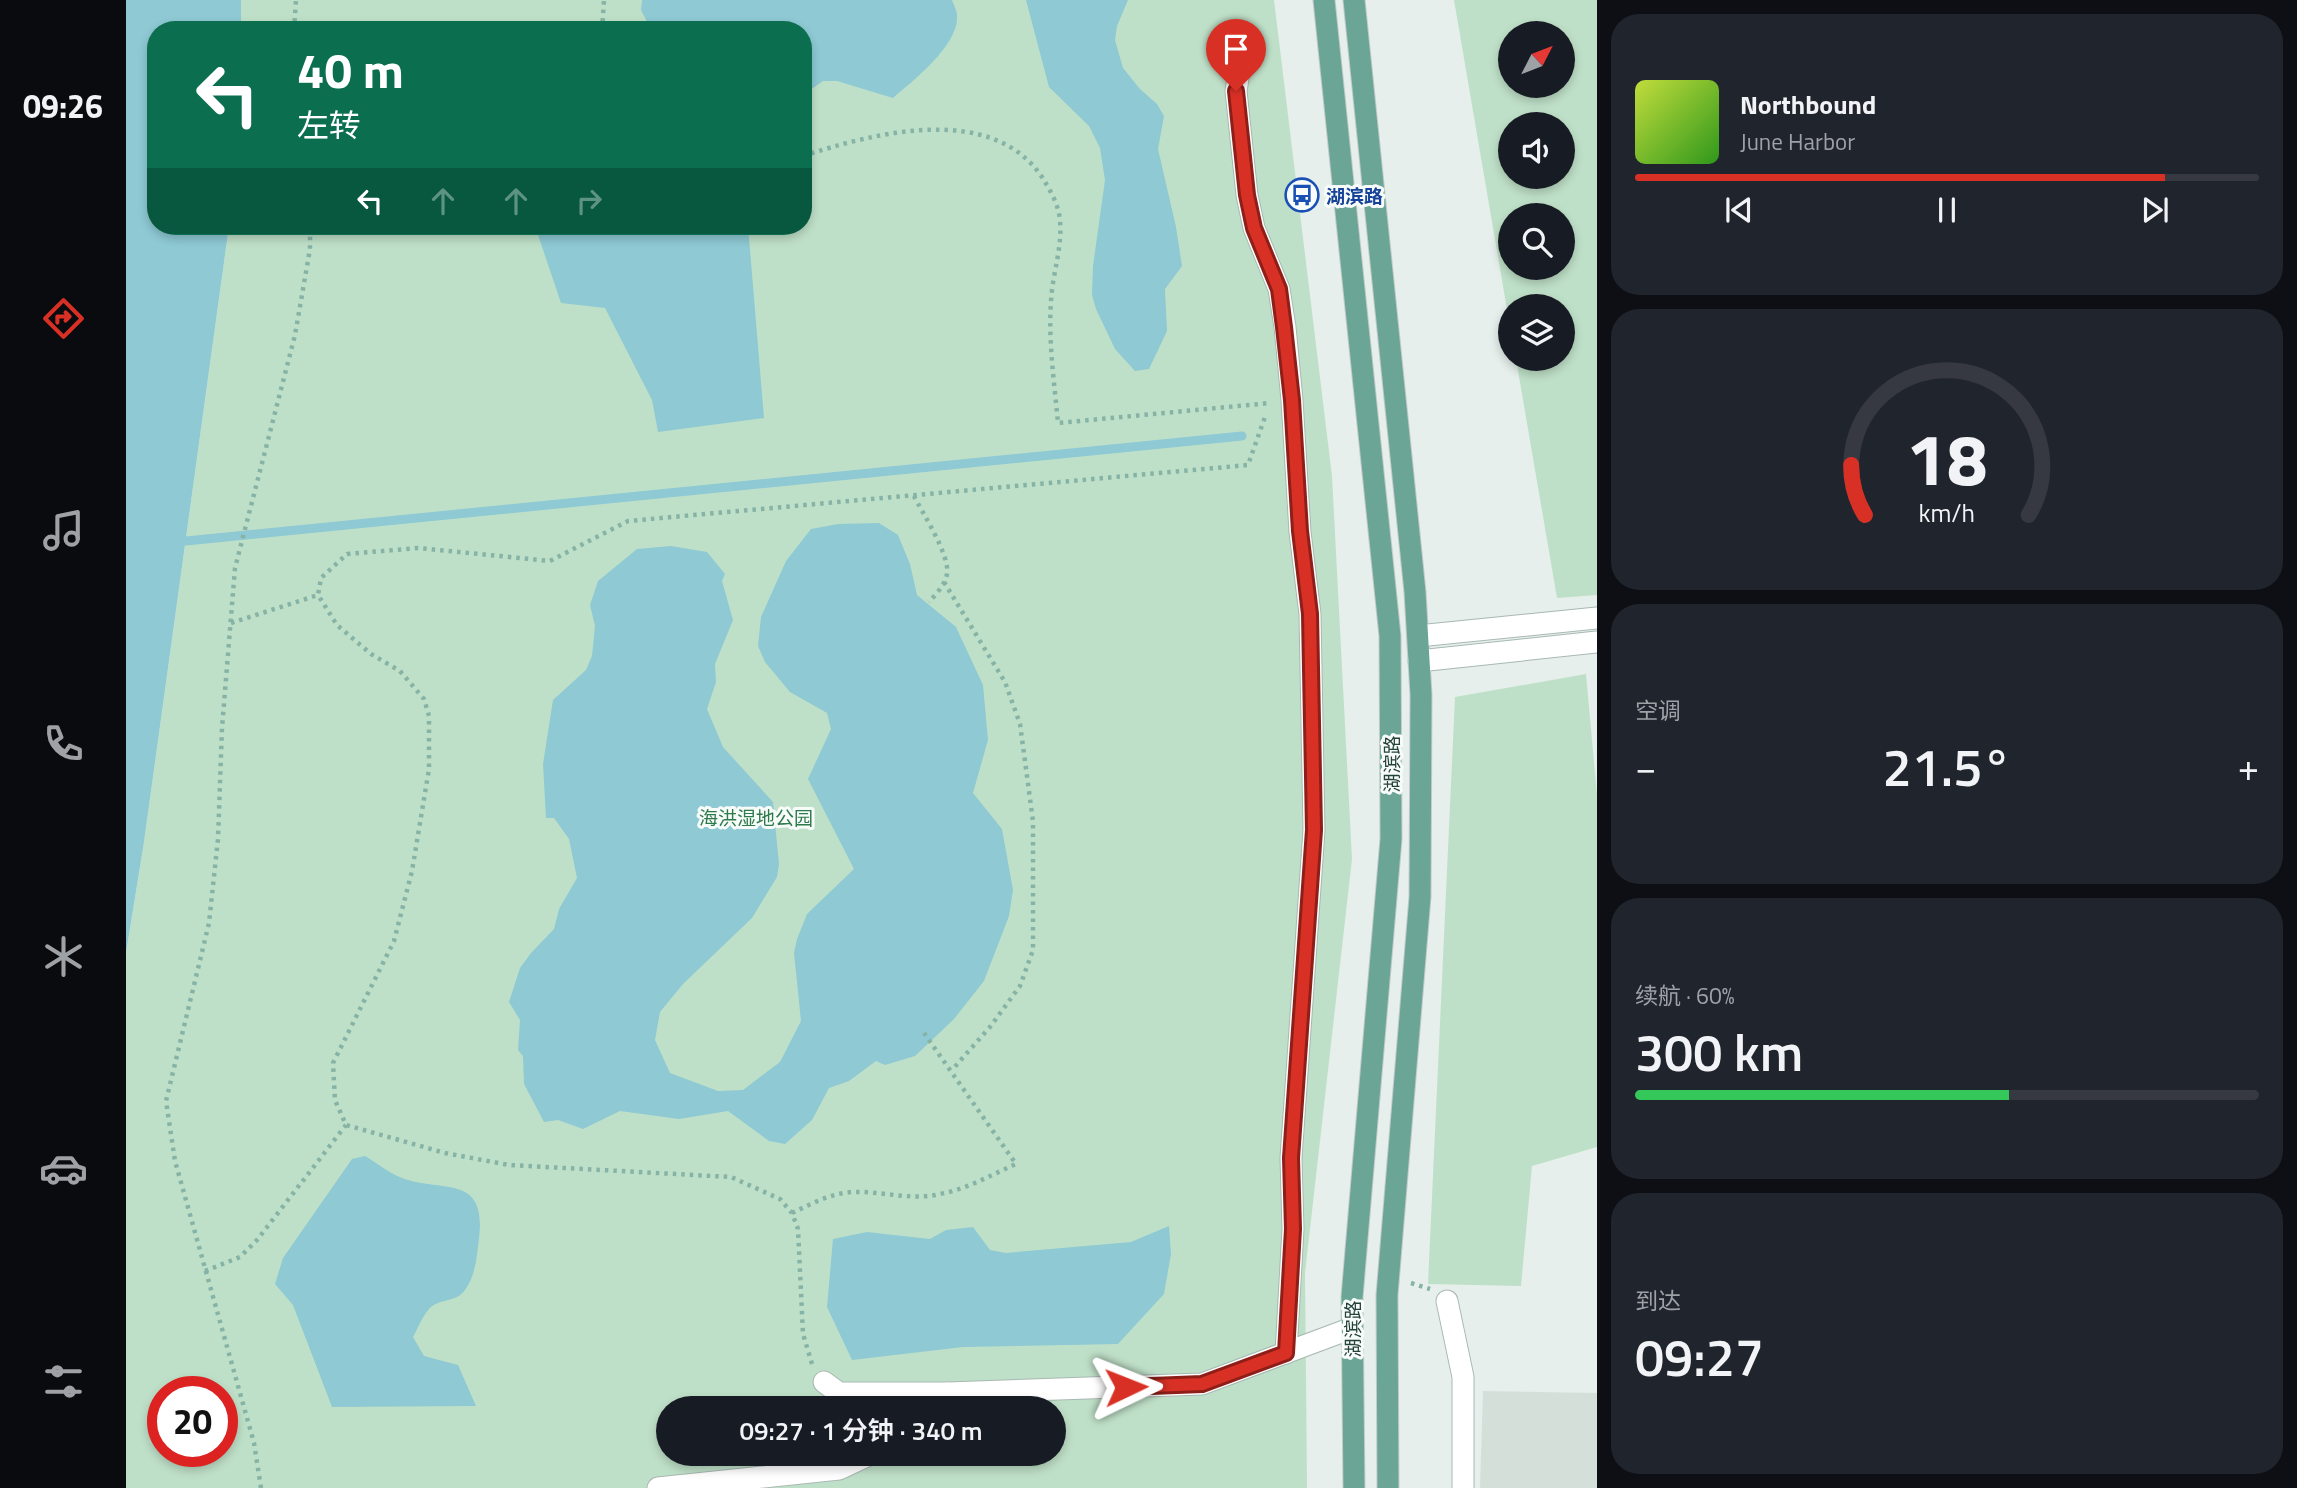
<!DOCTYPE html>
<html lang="zh">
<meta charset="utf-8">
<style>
body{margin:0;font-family:"Titillium Web","Noto Sans SC",sans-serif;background:#20242c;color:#f1f3f6;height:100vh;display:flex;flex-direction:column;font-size:26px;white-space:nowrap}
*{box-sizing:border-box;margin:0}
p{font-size:23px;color:#9ea1a6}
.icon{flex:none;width:38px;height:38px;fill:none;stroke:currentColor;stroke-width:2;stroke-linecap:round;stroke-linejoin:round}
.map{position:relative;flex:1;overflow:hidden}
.panel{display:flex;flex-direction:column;gap:14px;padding:14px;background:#0d0f14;width:700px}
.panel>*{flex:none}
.banner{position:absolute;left:21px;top:21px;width:665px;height:214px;border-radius:28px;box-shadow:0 4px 10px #0003;background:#0b6e4f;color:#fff;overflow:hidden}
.needle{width:46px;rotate:48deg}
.controls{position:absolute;left:1372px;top:21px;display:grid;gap:14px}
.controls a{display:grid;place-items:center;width:77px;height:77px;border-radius:50%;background:#171b24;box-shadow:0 4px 10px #0003;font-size:35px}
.speed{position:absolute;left:21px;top:1376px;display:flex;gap:14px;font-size:35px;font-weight:700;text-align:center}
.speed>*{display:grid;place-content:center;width:91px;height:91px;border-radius:50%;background:#171b24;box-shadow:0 4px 10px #0003;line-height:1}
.speed .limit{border:10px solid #d22;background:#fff;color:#111}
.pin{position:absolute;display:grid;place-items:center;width:60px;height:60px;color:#fff;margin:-72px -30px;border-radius:50% 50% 50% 0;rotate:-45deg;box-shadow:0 0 7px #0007}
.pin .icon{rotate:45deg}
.me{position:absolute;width:77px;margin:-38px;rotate:88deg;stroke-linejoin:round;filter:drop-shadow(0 0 5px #0008)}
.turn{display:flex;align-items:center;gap:24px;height:147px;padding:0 35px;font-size:32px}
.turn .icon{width:91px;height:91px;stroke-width:2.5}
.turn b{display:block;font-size:49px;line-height:60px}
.lanes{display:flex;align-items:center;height:66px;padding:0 35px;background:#0003;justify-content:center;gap:35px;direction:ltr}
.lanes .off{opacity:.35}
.big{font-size:52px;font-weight:600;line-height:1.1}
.panel .widget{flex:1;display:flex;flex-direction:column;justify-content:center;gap:10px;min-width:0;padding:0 24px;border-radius:28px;background:#20242c}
.panel .dial{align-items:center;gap:0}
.dial svg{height:182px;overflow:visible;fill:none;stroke:#363941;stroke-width:7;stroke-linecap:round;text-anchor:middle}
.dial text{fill:#f1f3f6;stroke:none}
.song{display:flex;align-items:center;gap:21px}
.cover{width:84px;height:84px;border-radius:10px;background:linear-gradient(135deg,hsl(70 70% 55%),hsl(110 70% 35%))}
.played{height:7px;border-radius:4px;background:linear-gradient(90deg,#d93025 85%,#363941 85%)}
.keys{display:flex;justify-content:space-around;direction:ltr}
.heat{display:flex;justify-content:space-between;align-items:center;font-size:38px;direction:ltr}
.charge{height:10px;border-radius:5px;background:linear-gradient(90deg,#34c759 60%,#363941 0)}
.trip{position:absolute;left:530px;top:1396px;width:410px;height:70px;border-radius:35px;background:#171b24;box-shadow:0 4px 10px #0003;font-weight:600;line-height:70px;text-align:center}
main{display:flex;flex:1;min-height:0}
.tab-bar{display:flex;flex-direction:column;width:126px;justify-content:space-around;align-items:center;background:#090b0e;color:#9ea1a6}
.tab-bar .icon{width:49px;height:49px}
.tab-bar .active{color:#d93025}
.tab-bar b{font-size:32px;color:#f1f3f6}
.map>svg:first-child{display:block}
</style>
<main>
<nav class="tab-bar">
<b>09:26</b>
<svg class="icon active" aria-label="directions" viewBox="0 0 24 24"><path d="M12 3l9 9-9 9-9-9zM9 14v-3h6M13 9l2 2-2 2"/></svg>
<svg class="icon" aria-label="music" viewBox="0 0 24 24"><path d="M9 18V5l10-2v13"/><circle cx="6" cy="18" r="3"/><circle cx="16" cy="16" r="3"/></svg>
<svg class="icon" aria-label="phone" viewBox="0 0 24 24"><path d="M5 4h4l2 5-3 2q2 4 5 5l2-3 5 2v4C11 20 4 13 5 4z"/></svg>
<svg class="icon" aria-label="climate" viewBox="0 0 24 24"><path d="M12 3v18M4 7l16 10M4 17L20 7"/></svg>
<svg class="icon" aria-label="car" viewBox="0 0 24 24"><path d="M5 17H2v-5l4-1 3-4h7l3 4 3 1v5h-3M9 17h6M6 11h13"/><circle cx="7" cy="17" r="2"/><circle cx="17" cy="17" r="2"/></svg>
<svg class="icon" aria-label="filters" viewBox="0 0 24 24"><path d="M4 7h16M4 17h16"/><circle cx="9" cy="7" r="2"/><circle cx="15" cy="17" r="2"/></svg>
</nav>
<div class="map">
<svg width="1471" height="1488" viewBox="0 0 1471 1488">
<rect width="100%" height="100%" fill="#e6efeb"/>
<polygon fill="#d4dfda" points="1357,1391 1471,1393 1471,1488 1354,1488"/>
<g fill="#bfe0c8" fill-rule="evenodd">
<path d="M115 0H1148L1206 476 1226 859 1179 1273 1181 1488H0V953L18 842 103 226H677V30H115ZM37 1391H96V1451H37ZM542 1409H928V1454H542Z"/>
<path d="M1328 0H1471V595L1431 598 1390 359H1437V306H1384V327ZM1437 33V86H1384V33ZM1437 124V177H1384V124ZM1437 215V268H1384V215Z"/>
<polygon points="1460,674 1471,795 1471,1147 1406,1166 1395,1286 1302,1284 1329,697"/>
</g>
<g fill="#8ec9d4">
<polygon points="0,0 115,0 115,30 30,30 30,226 103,226 18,842 0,953"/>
<path d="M516 0H826C828 5 831 11 831 16 833 45 787 81 767 98L711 81H697L677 95V30H525L515 10Z"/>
<polygon points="900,0 1002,0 991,26 989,40 997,68 1014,89 1031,104 1038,116 1032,149 1050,227 1056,266 1039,289 1041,331 1023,369 1009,371 989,349 970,309 966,295 967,266 979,180 974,148 963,126 923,87"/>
<polygon points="409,226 622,226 638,418 532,432 526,400 479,308 435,303"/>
<polygon points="753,523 772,535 784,564 791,595 830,627 857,685 862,740 847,793 876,829 887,890 883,916 858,981 828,1019 789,1056 759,1065 750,1061 723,1081 703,1088 686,1120 659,1144 643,1141 602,1111 553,1119 494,1111 457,1129 432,1120 418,1122 398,1084 397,1056 392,1050 394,1020 383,1002 394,968 405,953 428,929 433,909 451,878 443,839 428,818 420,818 417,764 427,700 460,670 466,656 469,626 464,605 472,581 511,549 545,546 581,552 599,574 596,581 607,620 589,664 590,682 581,709 597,747 647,802 653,864 651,877 626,918 557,984 534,1012 529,1040 544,1073 592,1091 617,1090 654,1062 675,1021 668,953 671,939 681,914 728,869 682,779 705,729 701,713 664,692 639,662 632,646 635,617 660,561 685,529 712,524"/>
<path d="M239 1156C251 1163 263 1173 276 1178 316 1193 361 1173 353 1238 351 1255 350 1275 339 1290 330 1303 313 1298 303 1309 296 1317 292 1328 287 1337L298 1356 332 1365 350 1406 206 1407 167 1305 149 1284 157 1258 226 1159Z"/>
<polygon points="1043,1226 1045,1254 1038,1294 992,1344 837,1347 726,1360 701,1307 707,1239 741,1232 804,1239 820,1230 847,1227 864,1250 880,1253 1005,1242"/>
</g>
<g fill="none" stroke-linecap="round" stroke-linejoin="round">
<polyline stroke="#8ec9d4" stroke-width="9" points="60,541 1116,436"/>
<defs>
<g id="minor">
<polyline points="1115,59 1110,91 1121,195 1128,228 1153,289 1159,327 1166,400 1174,532 1184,614 1188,830 1165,1158 1167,1229 1160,1353"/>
<polyline points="1292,636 1471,618"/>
<polyline points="1293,661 1471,642"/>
<polyline points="1321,1301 1337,1377 1337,1488"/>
<polyline points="698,1382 713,1393 822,1393"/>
<polyline points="806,1409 822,1393 1076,1384 1226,1328"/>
<polyline points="532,1488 713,1469 745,1454"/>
</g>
<g id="major">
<polyline points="1198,0 1264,636 1265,839 1226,1297 1228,1488"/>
<polyline points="1228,0 1289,592 1295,695 1294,897 1261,1295 1262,1488"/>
</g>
</defs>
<use href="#minor" stroke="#a8b8b2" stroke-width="23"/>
<use href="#major" stroke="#c2cac8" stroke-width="23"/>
<g stroke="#86b3a5" stroke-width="4.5" stroke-dasharray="3.5 5" stroke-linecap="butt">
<polyline points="168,30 170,0"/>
<polyline points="476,30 478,0"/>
<path d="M677 156C748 133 865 102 916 177 924 190 933 205 934 221 936 245 929 266 926 290 921 334 928 379 932 423L1144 403"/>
<path d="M788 496C797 514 824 555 821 574 819 585 810 594 803 602"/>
<polyline points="818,582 879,682 894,724 907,821 907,950 894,986 864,1027 826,1070"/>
<polyline points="105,623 192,595"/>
<path d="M666 1213C685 1204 705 1193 727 1192 757 1191 785 1201 814 1194 841 1189 865 1175 890 1164L798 1033"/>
<polyline points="79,1271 114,1257 131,1240 220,1125"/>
<polyline points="1285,1283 1304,1289"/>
<polyline points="686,1364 677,1334 672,1229 666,1213 654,1199 605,1177 383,1165 319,1153 220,1125 209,1100 207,1063 268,941 286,871 303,769 303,716 298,699 274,671 245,654 211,625 192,595 195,578 221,554 292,548 424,561 502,521 1122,465 1140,414"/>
<polyline points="135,1488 128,1443 49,1161 40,1101 83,923 92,839 96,728 109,568 169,335 184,249 184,226"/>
</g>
<use href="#minor" stroke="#fff" stroke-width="21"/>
<use href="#major" stroke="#6aa596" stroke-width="21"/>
</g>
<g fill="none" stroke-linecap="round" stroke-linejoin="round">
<defs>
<polyline id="route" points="1000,1387 1076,1384 1160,1353 1167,1229 1165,1158 1188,830 1184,614 1174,531 1166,400 1158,327 1153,289 1128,228 1121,195 1110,91"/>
</defs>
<use href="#route" stroke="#8d1f18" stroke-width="18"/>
<use href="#route" stroke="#d93025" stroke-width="12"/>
</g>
<defs>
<symbol id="bus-ring" viewBox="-11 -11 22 22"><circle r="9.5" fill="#f7fbf9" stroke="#1a4fb4" stroke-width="1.5"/><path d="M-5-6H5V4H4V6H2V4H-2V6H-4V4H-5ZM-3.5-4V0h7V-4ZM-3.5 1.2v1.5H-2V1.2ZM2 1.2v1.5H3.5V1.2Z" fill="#1a4fb4"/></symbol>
</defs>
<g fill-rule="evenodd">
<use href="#bus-ring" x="1157" y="176" width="38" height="38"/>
</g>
<g text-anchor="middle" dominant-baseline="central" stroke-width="6" stroke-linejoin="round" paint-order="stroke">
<g font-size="19" font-weight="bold" fill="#164399" stroke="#f7fbf9" text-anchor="start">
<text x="1200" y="195">湖滨路</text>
</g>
<g font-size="19" fill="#24423a" stroke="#f7fbf9">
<text transform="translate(1265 764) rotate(-90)">湖滨路</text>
<text transform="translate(1226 1329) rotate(-90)">湖滨路</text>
</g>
<g font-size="19" fill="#2d7a4b" stroke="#f7fbf9">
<text x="630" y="817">海洪湿地公园</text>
</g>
</g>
</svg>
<div class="controls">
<a><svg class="needle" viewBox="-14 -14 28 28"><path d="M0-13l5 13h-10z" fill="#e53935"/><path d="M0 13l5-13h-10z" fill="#9ea1a6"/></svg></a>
<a><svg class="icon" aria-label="sound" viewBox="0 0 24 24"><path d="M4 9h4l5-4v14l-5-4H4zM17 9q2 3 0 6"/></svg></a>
<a><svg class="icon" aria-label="search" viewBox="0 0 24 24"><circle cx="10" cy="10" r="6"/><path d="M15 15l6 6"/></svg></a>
<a><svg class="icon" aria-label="layers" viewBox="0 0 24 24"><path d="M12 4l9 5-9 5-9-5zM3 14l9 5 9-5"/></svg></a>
</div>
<div class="speed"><div class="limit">20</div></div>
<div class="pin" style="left:1110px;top:91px;background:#d93025"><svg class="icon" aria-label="arrive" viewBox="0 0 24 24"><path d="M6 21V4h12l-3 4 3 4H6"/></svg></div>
<svg class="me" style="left:1000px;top:1387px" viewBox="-20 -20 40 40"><path d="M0-17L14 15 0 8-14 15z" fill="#d93025" stroke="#fff" stroke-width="4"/></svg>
<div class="trip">09:27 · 1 分钟 · 340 m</div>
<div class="banner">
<div class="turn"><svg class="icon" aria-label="left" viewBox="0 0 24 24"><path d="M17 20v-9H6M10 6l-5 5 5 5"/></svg><div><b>40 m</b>左转</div></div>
<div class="lanes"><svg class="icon" aria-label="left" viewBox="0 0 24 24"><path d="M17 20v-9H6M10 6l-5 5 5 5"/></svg><svg class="icon off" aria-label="ahead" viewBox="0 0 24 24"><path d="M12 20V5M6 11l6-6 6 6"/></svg><svg class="icon off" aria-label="ahead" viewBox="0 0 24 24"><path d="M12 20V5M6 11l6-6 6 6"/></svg><svg class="icon off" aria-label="right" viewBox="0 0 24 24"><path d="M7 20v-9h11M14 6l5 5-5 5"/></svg></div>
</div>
</div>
<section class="panel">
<div class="widget">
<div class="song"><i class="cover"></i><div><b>Northbound</b><p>June Harbor</p></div></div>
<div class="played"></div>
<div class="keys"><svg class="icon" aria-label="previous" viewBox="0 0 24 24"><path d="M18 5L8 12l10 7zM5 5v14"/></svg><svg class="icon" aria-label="pause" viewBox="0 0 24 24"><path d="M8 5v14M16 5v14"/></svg><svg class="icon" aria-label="next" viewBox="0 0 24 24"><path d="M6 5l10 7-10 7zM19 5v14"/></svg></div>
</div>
<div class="widget dial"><svg viewBox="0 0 100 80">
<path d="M14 69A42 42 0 1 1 86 69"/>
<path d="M14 69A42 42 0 0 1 8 47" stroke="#d93025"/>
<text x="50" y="56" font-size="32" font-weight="700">18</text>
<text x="50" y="72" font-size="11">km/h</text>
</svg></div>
<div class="widget"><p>空调</p>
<div class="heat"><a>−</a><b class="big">21.5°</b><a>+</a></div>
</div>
<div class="widget"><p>续航 · 60%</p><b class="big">300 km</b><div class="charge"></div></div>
<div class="widget"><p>到达</p><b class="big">09:27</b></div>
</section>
</main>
